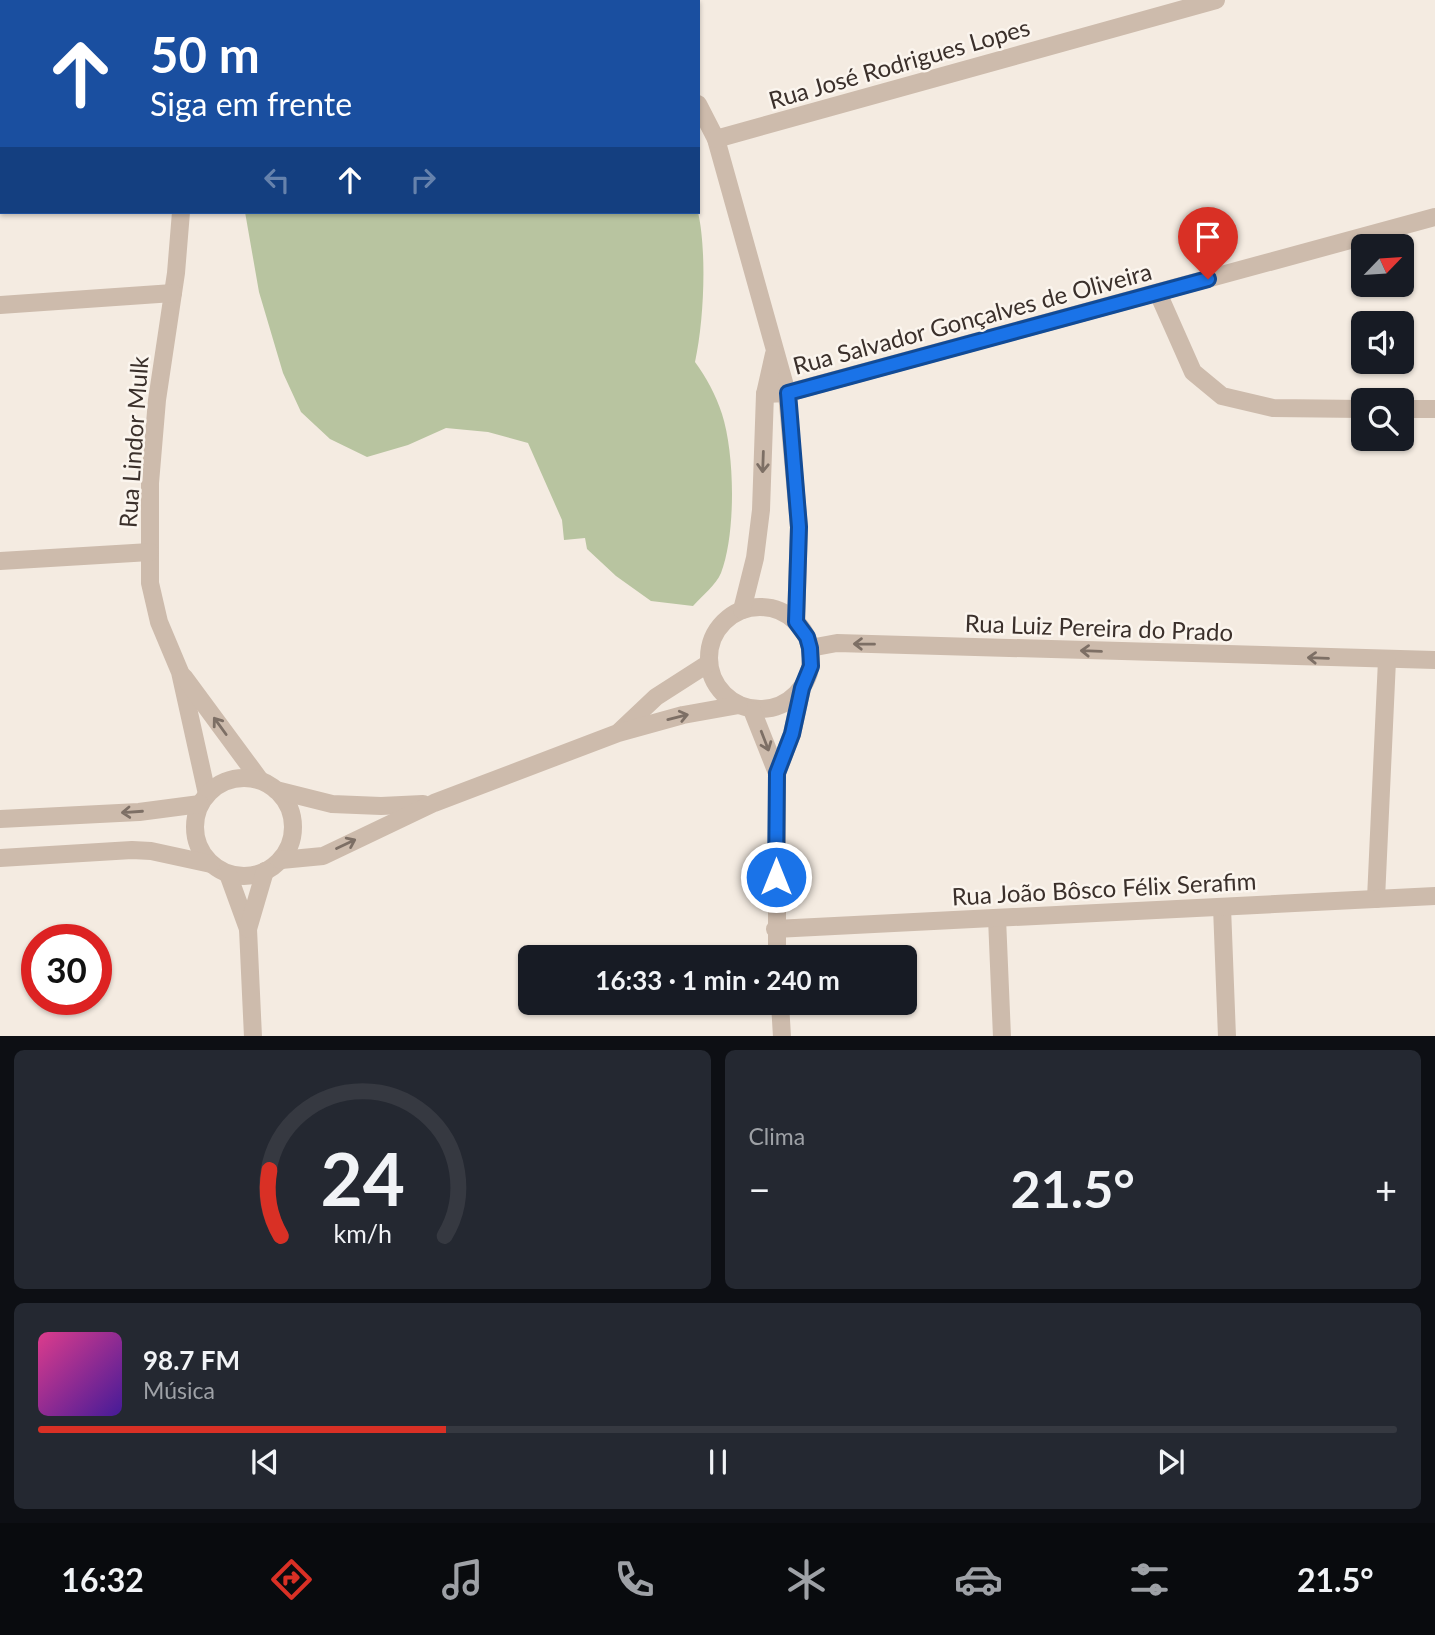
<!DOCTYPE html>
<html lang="pt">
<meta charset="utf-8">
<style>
body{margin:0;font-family:Lato,sans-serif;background:#242831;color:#f1f3f6;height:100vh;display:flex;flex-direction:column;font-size:26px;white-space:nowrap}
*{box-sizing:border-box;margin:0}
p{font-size:23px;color:#9ea1a6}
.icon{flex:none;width:38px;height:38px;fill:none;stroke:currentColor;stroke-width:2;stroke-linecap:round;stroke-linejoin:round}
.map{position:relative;height:1036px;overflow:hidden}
.side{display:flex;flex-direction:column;gap:14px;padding:14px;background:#0d0f14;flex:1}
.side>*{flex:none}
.hud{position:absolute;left:0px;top:0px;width:700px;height:214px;box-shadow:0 2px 5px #0004;background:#1a4fa0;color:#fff;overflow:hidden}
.needle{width:46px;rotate:65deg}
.tools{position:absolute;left:1351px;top:234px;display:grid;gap:14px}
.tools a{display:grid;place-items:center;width:63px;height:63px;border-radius:10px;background:#171b24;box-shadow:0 2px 5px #0004;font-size:35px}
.speed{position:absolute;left:21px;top:924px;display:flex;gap:14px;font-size:35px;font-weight:700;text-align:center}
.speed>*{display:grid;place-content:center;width:91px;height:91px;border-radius:50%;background:#171b24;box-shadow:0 2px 5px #0004;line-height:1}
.speed .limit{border:10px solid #d22;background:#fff;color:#111}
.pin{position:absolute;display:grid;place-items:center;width:60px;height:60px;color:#fff;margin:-72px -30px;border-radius:50% 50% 50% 0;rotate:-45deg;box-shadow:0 0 7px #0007}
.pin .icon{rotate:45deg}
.me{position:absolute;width:77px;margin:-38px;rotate:0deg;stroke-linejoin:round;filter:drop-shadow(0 0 5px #0008)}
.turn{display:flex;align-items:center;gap:24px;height:147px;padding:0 35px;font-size:32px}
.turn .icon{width:91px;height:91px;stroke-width:2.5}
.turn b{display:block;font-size:49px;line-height:60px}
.lanes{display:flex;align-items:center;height:66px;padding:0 35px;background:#0003;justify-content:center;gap:35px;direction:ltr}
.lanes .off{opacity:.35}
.big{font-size:52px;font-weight:700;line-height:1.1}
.side .tile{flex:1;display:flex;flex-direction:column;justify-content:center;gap:10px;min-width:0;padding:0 24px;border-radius:10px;background:#242831}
.side .dial{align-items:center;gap:0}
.dial svg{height:182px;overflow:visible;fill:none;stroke:#363941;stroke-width:7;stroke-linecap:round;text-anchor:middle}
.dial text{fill:#f1f3f6;stroke:none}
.song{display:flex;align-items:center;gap:21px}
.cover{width:84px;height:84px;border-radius:10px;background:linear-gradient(135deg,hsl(330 70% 55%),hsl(260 70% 35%))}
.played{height:7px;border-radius:4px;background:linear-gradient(90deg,#d93025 30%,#363941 30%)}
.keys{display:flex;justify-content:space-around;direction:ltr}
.heat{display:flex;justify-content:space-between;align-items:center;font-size:38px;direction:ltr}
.side .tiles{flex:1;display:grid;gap:14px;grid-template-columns:1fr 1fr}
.tile:last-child{grid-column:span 2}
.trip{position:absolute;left:518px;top:945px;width:399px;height:70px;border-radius:10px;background:#171b24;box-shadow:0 2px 5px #0004;font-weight:700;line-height:70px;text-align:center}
.tab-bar{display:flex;height:112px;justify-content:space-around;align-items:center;background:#090b0e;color:#9ea1a6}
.tab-bar .icon{width:49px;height:49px}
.tab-bar .active{color:#d93025}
.tab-bar b{font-size:32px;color:#f1f3f6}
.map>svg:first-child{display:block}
</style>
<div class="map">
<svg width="1435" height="1037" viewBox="0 0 1435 1037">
<rect width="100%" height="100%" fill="#f4ebe1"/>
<g fill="#b8c4a0">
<polygon points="284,0 664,0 665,2 285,2"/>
<path d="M245 212H698C707 252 704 321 695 362 706 377 716 395 722 414 735 454 736 534 721 573 716 585 702 596 693 606L651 601 616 576 587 549 585 538 564 540 562 520 528 443 488 432 446 428 408 445 367 457 330 439 301 412 283 373 259 292Z"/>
</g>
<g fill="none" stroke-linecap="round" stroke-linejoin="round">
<g stroke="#cdbbac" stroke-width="18">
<polyline points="169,0 170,2"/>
<polyline points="0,39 2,39"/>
<polyline points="698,104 716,139 787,393 799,527 796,622"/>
<polyline points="716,139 1216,0"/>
<polyline points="181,212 176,273 157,400 150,483 150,583 159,622 180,672 207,794"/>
<polyline points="1158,293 1193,372 1222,396 1273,408 1363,409"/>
<polyline points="0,305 173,293"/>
<polyline points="765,394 787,393 1435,217"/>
<polyline points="1402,409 1435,409"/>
<polyline points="0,561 150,552"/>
<circle cx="760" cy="658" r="51"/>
<polyline points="742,610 755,558 761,510 765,394 774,354"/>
<polyline points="810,648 837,643 1435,660"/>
<polyline points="184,677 260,780"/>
<polyline points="752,710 777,773"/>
<polyline points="620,731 656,697 709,663"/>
<circle cx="244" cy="827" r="49"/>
<polyline points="276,790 332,804 381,806 423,804"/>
<polyline points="0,819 139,812 200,804"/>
<polyline points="0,858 132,850 151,851 211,864"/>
<polyline points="281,860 323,856 434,803 618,733 683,715 739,705"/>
<polyline points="228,874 248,929 253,1037"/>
<polyline points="1376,899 1387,660"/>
<polyline points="1222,907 1227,1037"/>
<polyline points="997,918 1002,1037"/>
<polyline points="248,929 265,871"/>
<polyline points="775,929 1435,896"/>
<polyline points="777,957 777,773 792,734 802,688"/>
<polyline points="780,1003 782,1037"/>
</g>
</g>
<defs><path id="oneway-shaft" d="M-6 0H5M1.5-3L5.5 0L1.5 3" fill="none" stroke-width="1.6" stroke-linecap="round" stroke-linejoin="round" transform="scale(1.75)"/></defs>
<g stroke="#7d6f65">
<use href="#oneway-shaft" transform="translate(763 462) rotate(92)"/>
<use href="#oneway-shaft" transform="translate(864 644) rotate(-179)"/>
<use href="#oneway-shaft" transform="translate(1091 651) rotate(-178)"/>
<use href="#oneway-shaft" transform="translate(1318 658) rotate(-178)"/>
<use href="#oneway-shaft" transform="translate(678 717) rotate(-14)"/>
<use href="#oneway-shaft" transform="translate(220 726) rotate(-126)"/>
<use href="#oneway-shaft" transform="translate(765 741) rotate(69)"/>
<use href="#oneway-shaft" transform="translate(132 812) rotate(176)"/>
<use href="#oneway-shaft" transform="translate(346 844) rotate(-25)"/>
</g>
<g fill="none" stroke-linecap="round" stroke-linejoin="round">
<defs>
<polyline id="route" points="776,877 777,773 792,734 802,688 811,666 810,648 807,637 796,622 799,527 788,393 1208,279"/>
</defs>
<use href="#route" stroke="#114b97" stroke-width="18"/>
<use href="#route" stroke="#1a73e8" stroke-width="12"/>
</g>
<g text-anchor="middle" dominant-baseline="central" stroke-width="5" stroke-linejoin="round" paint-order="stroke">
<g font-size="24" fill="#3b302b" stroke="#fbf5ee">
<text transform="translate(899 63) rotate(-16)">Rua José Rodrigues Lopes</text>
<text transform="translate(972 318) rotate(-15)">Rua Salvador Gonçalves de Oliveira</text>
<text transform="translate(133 442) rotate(-86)">Rua Lindor Mulk</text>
<text transform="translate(1099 627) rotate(2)">Rua Luiz Pereira do Prado</text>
<text transform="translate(1104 888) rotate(-3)">Rua João Bôsco Félix Serafim</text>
</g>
</g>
</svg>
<div class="tools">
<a><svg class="needle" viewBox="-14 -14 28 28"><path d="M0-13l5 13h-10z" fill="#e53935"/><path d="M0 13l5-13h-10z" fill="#9ea1a6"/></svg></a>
<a><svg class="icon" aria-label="sound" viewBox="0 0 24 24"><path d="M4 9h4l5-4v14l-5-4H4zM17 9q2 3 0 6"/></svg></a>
<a><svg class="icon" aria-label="search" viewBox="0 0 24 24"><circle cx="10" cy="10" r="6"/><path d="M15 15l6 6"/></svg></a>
</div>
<div class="speed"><div class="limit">30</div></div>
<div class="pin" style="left:1208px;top:279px;background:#d93025"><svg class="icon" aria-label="arrive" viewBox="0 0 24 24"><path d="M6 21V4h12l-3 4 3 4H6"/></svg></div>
<svg class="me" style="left:776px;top:877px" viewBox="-20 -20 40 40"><circle r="17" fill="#1a73e8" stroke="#fff" stroke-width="3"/><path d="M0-11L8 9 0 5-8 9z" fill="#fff"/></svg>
<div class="trip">16:33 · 1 min · 240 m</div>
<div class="hud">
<div class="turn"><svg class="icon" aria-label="ahead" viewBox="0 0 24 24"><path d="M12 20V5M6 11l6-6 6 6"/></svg><div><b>50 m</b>Siga em frente</div></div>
<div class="lanes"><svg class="icon off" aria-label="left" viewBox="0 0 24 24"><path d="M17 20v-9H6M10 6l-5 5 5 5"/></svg><svg class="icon" aria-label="ahead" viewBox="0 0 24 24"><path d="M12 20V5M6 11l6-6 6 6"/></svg><svg class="icon off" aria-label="right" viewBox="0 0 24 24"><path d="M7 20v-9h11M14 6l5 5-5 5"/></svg></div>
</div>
</div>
<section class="side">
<div class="tiles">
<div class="tile dial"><svg viewBox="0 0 100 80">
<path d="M14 69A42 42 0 1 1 86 69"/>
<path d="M14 69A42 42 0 0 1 9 40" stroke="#d93025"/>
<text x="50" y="56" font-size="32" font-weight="700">24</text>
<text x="50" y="72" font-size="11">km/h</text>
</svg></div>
<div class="tile"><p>Clima</p>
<div class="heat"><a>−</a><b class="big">21.5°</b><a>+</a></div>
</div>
<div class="tile">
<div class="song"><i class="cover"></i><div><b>98.7 FM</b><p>Música</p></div></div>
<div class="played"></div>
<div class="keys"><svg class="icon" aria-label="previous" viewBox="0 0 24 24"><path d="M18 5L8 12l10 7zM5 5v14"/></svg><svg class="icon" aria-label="pause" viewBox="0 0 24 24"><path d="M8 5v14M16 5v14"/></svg><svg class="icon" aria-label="next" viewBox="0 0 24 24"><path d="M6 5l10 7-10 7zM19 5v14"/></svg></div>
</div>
</div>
</section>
<nav class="tab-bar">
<b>16:32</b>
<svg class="icon active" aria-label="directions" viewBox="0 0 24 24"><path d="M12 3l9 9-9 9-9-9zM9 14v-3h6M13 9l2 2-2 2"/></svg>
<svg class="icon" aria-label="music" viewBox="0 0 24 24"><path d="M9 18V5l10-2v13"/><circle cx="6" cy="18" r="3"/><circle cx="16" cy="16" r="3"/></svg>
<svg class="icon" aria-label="phone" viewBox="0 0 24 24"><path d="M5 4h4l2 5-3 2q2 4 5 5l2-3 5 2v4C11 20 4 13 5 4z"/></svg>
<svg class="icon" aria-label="climate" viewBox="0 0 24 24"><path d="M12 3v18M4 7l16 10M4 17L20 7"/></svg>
<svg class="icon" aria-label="car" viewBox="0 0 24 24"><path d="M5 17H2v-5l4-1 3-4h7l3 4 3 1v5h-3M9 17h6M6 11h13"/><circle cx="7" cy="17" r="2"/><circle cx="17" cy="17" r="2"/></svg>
<svg class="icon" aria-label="filters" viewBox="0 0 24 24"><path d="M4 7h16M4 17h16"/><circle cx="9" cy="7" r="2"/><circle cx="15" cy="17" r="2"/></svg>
<b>21.5°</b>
</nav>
